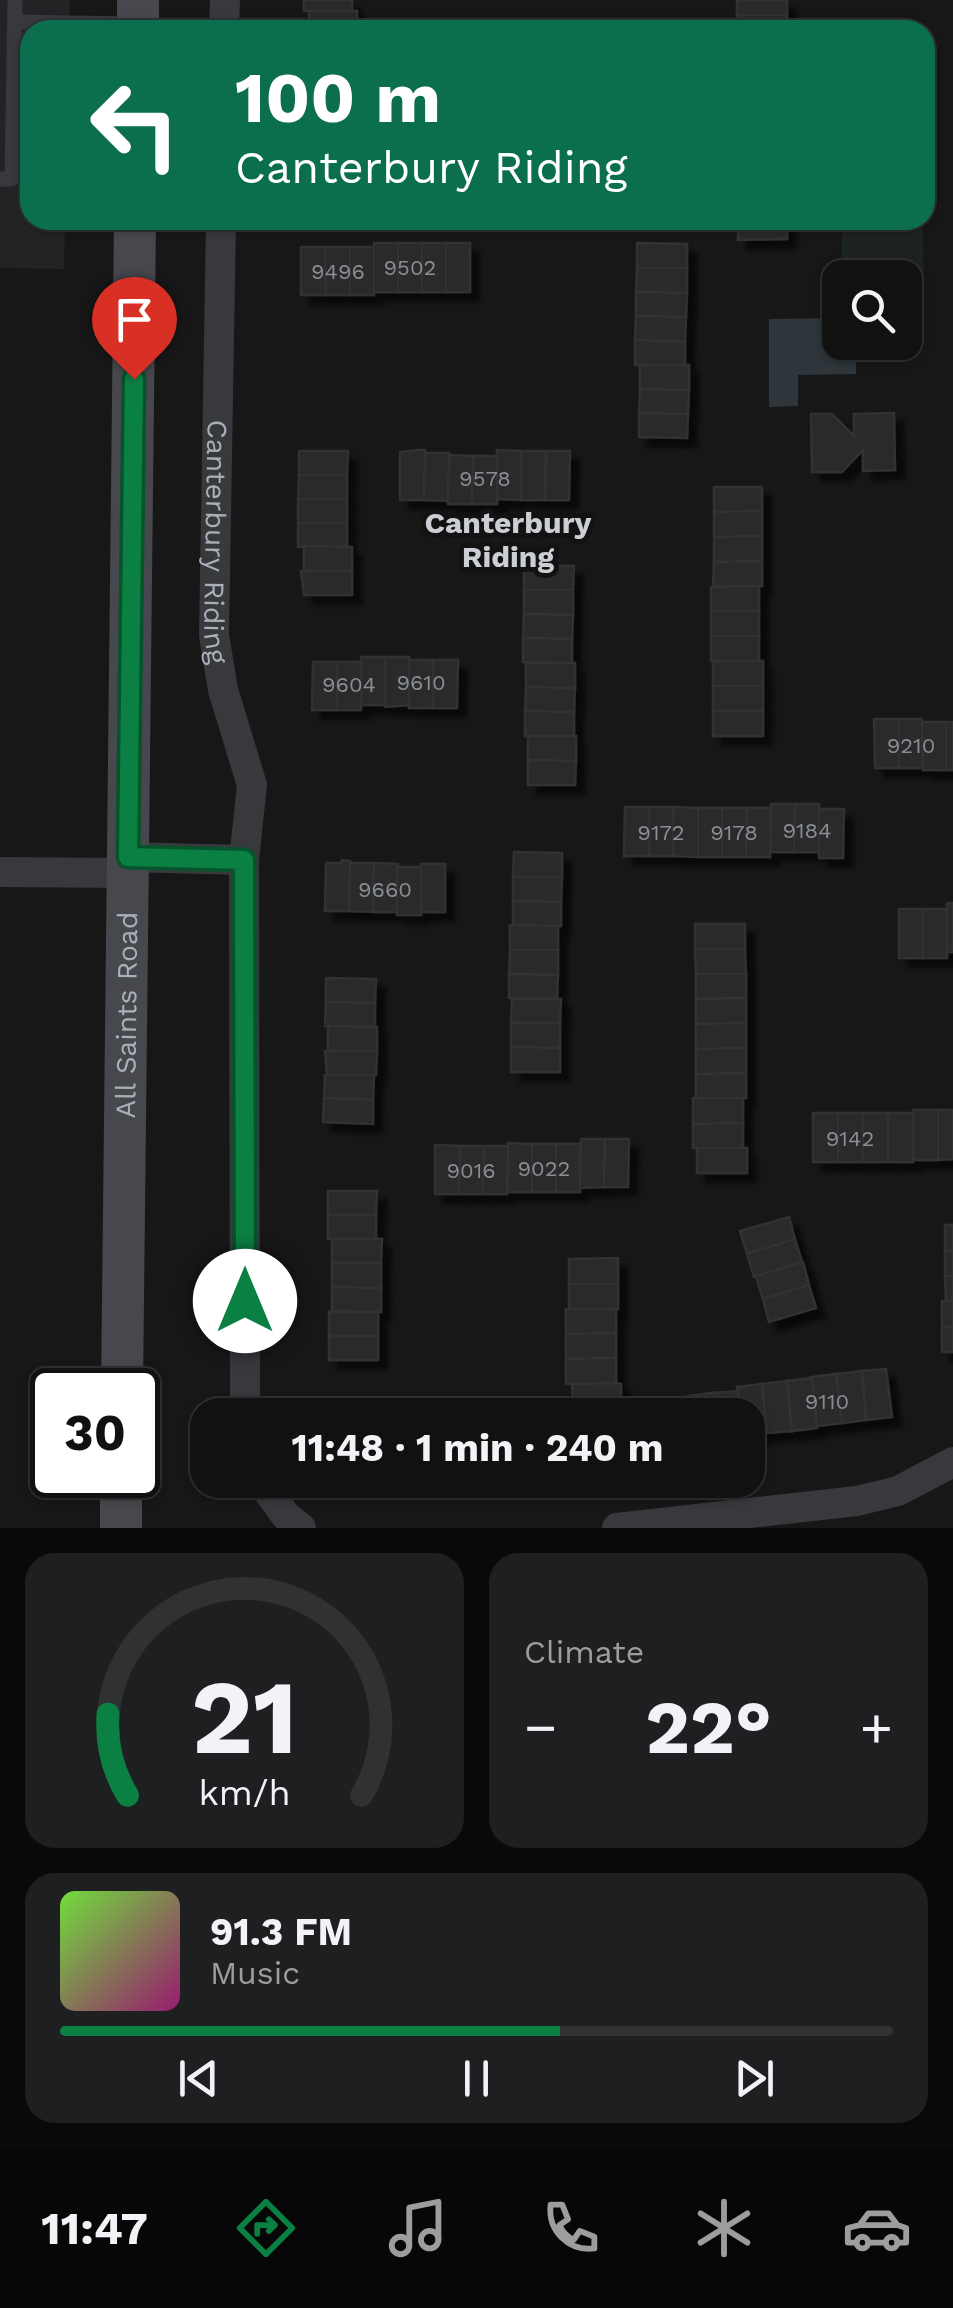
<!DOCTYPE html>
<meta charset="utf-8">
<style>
body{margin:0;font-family:"Work Sans",sans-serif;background:#1e1f20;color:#f1f3f6;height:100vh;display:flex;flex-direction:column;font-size:38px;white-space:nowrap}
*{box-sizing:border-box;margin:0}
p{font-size:32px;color:#9c9d9f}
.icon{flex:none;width:55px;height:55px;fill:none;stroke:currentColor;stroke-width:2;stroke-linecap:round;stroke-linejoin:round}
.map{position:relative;height:1528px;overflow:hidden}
.panel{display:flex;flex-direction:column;gap:25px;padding:25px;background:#09090a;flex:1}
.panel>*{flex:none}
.hud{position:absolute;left:20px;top:20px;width:915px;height:210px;border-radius:30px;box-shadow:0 2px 8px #0004,0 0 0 2px #303132;background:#0b6e4f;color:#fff;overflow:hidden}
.buttons{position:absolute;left:822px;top:260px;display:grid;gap:20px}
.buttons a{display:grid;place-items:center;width:100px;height:100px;border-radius:20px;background:#111112;box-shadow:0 2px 8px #0004,0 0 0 2px #303132;font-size:50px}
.speed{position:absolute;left:30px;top:1368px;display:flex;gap:20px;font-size:50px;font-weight:700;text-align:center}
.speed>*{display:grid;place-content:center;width:130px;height:130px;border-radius:50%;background:#111112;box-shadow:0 2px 8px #0004,0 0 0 2px #303132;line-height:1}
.speed .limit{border:5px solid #111;border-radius:15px;background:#fff;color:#111}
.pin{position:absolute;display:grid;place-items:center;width:85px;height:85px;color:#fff;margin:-102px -42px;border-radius:50% 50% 50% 0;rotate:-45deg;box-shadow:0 0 10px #0007}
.pin .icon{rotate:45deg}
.me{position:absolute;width:110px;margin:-55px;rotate:0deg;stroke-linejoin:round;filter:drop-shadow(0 0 8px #0008)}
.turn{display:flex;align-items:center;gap:35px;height:210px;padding:0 50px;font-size:45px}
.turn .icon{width:130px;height:130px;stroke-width:2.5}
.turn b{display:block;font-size:70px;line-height:85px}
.big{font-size:75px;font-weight:700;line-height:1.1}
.panel .card{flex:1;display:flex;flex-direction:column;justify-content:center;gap:15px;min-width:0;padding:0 35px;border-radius:30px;background:#1e1f20}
.panel .dial{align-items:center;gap:0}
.dial svg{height:260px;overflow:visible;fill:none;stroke:#303132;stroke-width:7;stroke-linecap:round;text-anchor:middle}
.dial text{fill:#f1f3f6;stroke:none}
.song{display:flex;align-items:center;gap:30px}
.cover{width:120px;height:120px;border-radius:15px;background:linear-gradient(135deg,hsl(100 70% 55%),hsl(320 70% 35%))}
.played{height:10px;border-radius:5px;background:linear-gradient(90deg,#0b8043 60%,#303132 60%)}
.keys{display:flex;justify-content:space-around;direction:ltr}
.heat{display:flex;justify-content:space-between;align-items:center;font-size:55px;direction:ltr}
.panel .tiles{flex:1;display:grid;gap:25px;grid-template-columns:1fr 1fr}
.card:last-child{grid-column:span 2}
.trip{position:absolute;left:190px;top:1398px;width:575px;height:100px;border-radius:30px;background:#111112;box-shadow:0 2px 8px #0004,0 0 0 2px #303132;font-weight:700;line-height:100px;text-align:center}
.menu{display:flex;height:160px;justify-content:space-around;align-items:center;background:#070707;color:#9c9d9f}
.menu .icon{width:70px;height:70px}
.menu .on{color:#0b8043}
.menu b{font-size:45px;color:#f1f3f6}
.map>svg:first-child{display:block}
</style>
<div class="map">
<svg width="953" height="1528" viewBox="0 0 953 1528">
<defs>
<filter id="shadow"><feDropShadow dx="9" dy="9" stdDeviation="2.5" flood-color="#0009"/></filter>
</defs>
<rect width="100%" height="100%" fill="#171718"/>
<polygon fill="#232325" points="0,0 70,0 69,30 30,30 30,220 65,220 64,269 0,268"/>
<polygon fill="#1d231e" points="842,220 923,220 924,301 905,301 905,278 842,277"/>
<polygon fill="#2e363b" points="840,318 840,342 856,343 856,374 798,375 798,406 769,407 769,319"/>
<g fill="#2a2a2c" stroke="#313134" stroke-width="2.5" filter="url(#shadow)">
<rect x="304" y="0" width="48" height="11"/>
<rect x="737" y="0" width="50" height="15"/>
<rect x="309" y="11" width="48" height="19"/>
<rect x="737" y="15" width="50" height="15"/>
<polygon points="738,220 787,220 787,239 738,240"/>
<rect x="374" y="243" width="24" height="49"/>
<rect x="398" y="243" width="24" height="49"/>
<rect x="422" y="243" width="24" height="49"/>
<rect x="446" y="243" width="24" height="49"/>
<polygon points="637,243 687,244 687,268 637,268"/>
<polygon points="301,247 325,247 326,295 301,295"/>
<polygon points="325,247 350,247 350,295 326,295"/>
<rect x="350" y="247" width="24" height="48"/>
<polygon points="637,268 687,268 687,293 636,292"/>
<polygon points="636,292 687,293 686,317 636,316"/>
<polygon points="636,316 686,317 685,342 635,340"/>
<polygon points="635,340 685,342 685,366 635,365"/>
<polygon points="640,365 689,365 689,390 640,389"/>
<polygon points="640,389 689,390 688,414 639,413"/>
<polygon points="639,413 688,414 687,438 639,437"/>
<polygon points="894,413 895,470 863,471 863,450 842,472 812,472 811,414 832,414 854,436 854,414"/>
<polygon points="417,450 425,450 424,500 400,500 400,452"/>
<polygon points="497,450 521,451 521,500 497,499"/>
<polygon points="299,451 348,451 347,475 299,475"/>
<polygon points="521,451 546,451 545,500 521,500"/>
<polygon points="546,451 570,451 569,500 545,500"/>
<polygon points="425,453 449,453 448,501 424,500"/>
<polygon points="449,455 473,456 472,504 448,504"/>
<polygon points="473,456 497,456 497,504 472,504"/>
<polygon points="299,475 347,475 347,499 298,499"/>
<polygon points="714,487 762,487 762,511 714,512"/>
<rect x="298" y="499" width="49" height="24"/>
<polygon points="762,511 762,536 714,537 714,512"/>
<rect x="298" y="523" width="49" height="24"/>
<polygon points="762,536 762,561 714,562 714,537"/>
<polygon points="304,546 352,547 352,571 304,571"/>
<polygon points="762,561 762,586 713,586 714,562"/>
<polygon points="524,565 574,566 573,590 524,590"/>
<polygon points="301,571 352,571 352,595 304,595"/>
<polygon points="759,586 759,611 711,611 711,587"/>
<polygon points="524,590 573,590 573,615 524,614"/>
<rect x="711" y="611" width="48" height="25"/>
<polygon points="524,614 573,615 572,639 523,638"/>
<rect x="711" y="636" width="48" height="25"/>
<polygon points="523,638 572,639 572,664 523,662"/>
<rect x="361" y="657" width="24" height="48"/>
<polygon points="385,657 409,657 409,705 385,707"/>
<rect x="409" y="660" width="24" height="48"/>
<polygon points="433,660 458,660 457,708 433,708"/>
<rect x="713" y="661" width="50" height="25"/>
<polygon points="313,662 337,662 337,710 312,710"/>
<rect x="337" y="662" width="24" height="48"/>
<polygon points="526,663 575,663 575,688 526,687"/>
<rect x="713" y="686" width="50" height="25"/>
<polygon points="526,687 575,688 574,712 525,711"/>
<polygon points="525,711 574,712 574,737 525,736"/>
<rect x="713" y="711" width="50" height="25"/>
<polygon points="874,719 899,719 899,768 875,768"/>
<polygon points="899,719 922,719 923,768 899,768"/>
<polygon points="922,722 946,722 946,770 923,770"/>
<rect x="946" y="722" width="7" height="48"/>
<polygon points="528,736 576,736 576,761 528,760"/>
<polygon points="528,760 576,761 575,785 528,785"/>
<polygon points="771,804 795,804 794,852 770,852"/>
<polygon points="795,804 819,804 819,852 794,852"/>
<polygon points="625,807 649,807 649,856 624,856"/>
<rect x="649" y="807" width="24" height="49"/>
<polygon points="673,807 698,808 698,857 673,856"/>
<rect x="698" y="808" width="24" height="49"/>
<polygon points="722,808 747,808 746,857 722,857"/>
<polygon points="747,808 771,808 770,857 746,857"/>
<polygon points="819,809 844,809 843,858 819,858"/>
<polygon points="514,852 562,853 562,877 513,877"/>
<polygon points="342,860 350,861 349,911 325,911 326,863 342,863"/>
<polygon points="350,863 374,863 373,912 349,911"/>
<polygon points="374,863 398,864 397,912 373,912"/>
<rect x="421" y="864" width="24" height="48"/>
<rect x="397" y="867" width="24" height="48"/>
<polygon points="513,877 562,877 561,902 513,901"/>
<polygon points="513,901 561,902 561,926 513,926"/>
<rect x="947" y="903" width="6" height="49"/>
<rect x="899" y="909" width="24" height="49"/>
<rect x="923" y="909" width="24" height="49"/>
<rect x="695" y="924" width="50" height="25"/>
<polygon points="510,925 558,926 558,950 510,950"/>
<polygon points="695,949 745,949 746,974 696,974"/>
<polygon points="510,950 558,950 558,975 509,974"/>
<polygon points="509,974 558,975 557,999 509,998"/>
<polygon points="696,974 746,974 746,998 696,999"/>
<polygon points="326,978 376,979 375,1003 326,1002"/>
<polygon points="746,998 746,1023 696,1024 696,999"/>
<polygon points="512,999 561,999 560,1023 511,1023"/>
<polygon points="326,1002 375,1003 375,1027 325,1026"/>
<polygon points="511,1023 560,1023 560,1048 511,1047"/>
<polygon points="746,1023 746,1048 696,1049 696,1024"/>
<polygon points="328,1026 377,1027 377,1051 328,1051"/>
<polygon points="511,1047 560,1048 560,1072 511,1072"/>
<polygon points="746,1048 746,1073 696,1074 696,1049"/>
<polygon points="325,1051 377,1051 376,1075 327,1075"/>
<polygon points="746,1073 746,1098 696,1099 696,1074"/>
<polygon points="325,1075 374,1075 373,1100 324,1098"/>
<polygon points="324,1098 373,1100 373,1124 323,1122"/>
<polygon points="693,1098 743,1098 743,1123 693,1124"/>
<rect x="913" y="1110" width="25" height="50"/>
<polygon points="938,1110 953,1110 953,1159 938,1160"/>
<rect x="813" y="1113" width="25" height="49"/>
<rect x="838" y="1113" width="25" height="49"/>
<rect x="863" y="1113" width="25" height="49"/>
<rect x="888" y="1113" width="25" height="49"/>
<polygon points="743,1123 743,1148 693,1148 693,1124"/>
<polygon points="581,1139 605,1139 604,1187 580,1188"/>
<polygon points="605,1139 629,1139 628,1187 604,1187"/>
<polygon points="508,1143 532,1144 532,1192 507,1192"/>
<rect x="532" y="1144" width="24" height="48"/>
<rect x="556" y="1144" width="24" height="48"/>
<polygon points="435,1145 460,1146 459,1194 435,1194"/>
<polygon points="460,1146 484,1146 483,1194 459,1194"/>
<polygon points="484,1146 508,1146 507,1194 483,1194"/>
<rect x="697" y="1148" width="50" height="25"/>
<polygon points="328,1191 377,1191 376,1215 328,1215"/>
<rect x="328" y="1215" width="48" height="24"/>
<polygon points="789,1217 795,1239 747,1254 740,1231"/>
<rect x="945" y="1225" width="8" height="26"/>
<polygon points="332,1239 382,1239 381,1263 332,1263"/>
<polygon points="795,1239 802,1262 754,1277 747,1254"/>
<rect x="945" y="1251" width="8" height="25"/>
<polygon points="618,1258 618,1284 569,1284 569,1259"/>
<polygon points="803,1262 809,1285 763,1299 756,1276"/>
<polygon points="332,1263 381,1263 381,1288 332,1287"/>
<polygon points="945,1276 953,1276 953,1301 946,1301"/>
<rect x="569" y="1284" width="49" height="25"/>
<polygon points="809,1285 816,1308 769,1322 763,1299"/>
<polygon points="332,1287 381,1288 381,1312 332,1311"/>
<rect x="942" y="1301" width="11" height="26"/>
<polygon points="566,1309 616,1309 616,1333 566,1334"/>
<rect x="329" y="1312" width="49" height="24"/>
<rect x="942" y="1327" width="11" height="25"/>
<polygon points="616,1333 616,1358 566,1359 566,1334"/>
<rect x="329" y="1336" width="49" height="24"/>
<polygon points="616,1358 616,1383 566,1384 566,1359"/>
<polygon points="886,1369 892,1417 866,1420 862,1371"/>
<polygon points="862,1371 866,1420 842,1423 836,1374"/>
<polygon points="836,1374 842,1423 817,1426 811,1377"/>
<polygon points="812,1378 817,1428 792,1431 787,1381"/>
<polygon points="787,1381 792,1431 767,1433 762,1384"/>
<polygon points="616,1383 621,1384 621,1408 573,1409 572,1384"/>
<polygon points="762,1384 767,1433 748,1436 748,1415 740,1415 737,1387"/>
<polygon points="738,1391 740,1415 715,1415 712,1393"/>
<polygon points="712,1393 715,1415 690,1415 688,1396"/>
<polygon points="621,1408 621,1415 573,1415 573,1409"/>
</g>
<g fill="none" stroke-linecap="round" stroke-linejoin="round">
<g stroke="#38393d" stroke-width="15">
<polyline points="15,22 134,24"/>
<polyline points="0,179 12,179 15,0"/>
</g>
<g stroke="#38393d" stroke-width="30">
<polyline points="224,30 225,0"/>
<path id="s1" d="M221 220 214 635 223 690 252 785 244 860 245 1415"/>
<polyline points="128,857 244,860"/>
<polyline points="0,872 127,873"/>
<polyline points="260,1480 286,1516 301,1528"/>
<polyline points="617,1528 857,1501 898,1491 953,1462"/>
</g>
<g stroke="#46484d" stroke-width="42">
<polyline points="138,30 138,0"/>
<path id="s2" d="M122 1390 135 220"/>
<polyline points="121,1528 121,1475"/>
</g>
</g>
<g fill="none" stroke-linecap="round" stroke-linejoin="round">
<defs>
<polyline id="route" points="134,379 128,857 244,860 245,1301"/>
</defs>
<use href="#route" stroke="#07532c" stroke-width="25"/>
<use href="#route" stroke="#0b8043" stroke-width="18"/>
</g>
<g text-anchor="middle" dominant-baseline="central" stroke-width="10" stroke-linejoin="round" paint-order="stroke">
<g font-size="22" fill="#898d94">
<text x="410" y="267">9502</text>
<text x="338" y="271">9496</text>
<text x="485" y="478">9578</text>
<text x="421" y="682">9610</text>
<text x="349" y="684">9604</text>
<text x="911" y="745">9210</text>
<text x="807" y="830">9184</text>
<text x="661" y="832">9172</text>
<text x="734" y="832">9178</text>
<text x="385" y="889">9660</text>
<text x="850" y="1138">9142</text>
<text x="544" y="1168">9022</text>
<text x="471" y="1170">9016</text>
<text x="827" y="1401">9110</text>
</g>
<g font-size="28" fill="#aaafb7" stroke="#121213">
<text stroke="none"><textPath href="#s1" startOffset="322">Canterbury Riding</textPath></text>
<text stroke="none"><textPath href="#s2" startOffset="375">All Saints Road</textPath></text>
</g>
<g font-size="30" font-weight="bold" fill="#cbced3" stroke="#121213">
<text x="508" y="522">Canterbury<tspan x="508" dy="34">Riding</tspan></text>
</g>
</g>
</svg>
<div class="buttons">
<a><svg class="icon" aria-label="search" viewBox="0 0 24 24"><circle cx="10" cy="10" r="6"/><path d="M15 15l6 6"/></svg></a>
</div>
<div class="speed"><div class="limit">30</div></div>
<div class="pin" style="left:134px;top:379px;background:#d93025"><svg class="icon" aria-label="arrive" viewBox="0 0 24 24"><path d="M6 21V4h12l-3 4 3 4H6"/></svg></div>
<svg class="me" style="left:245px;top:1301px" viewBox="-20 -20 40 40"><circle r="19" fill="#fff"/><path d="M0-13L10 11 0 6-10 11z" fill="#0b8043"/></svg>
<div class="trip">11:48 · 1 min · 240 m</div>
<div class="hud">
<div class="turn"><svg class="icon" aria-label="left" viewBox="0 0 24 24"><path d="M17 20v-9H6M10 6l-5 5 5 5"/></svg><div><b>100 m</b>Canterbury Riding</div></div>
</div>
</div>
<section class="panel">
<div class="tiles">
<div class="card dial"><svg viewBox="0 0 100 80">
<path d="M14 69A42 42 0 1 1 86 69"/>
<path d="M14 69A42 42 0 0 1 8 44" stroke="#0b8043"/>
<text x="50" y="56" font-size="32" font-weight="700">21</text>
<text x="50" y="72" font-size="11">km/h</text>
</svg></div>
<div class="card"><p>Climate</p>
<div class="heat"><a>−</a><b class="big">22°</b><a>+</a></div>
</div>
<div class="card">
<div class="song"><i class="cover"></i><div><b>91.3 FM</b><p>Music</p></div></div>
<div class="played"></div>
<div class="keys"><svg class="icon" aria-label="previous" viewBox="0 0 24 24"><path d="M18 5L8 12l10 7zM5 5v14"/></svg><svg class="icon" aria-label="pause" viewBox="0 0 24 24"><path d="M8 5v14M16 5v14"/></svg><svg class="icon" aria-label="next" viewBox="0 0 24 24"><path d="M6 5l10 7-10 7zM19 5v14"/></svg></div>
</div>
</div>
</section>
<nav class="menu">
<b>11:47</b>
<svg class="icon on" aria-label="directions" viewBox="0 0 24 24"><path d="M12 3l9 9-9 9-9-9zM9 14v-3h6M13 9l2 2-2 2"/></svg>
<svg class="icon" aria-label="music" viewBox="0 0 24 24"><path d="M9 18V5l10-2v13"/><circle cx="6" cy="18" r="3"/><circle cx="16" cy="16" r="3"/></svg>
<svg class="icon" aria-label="phone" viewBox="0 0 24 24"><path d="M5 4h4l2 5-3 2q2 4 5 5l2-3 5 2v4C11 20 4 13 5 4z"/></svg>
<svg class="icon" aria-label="climate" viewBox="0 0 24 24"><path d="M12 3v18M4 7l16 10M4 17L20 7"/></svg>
<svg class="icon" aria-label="car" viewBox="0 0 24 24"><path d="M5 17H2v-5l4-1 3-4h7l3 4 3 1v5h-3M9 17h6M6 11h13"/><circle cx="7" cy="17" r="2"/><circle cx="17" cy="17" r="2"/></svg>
</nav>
